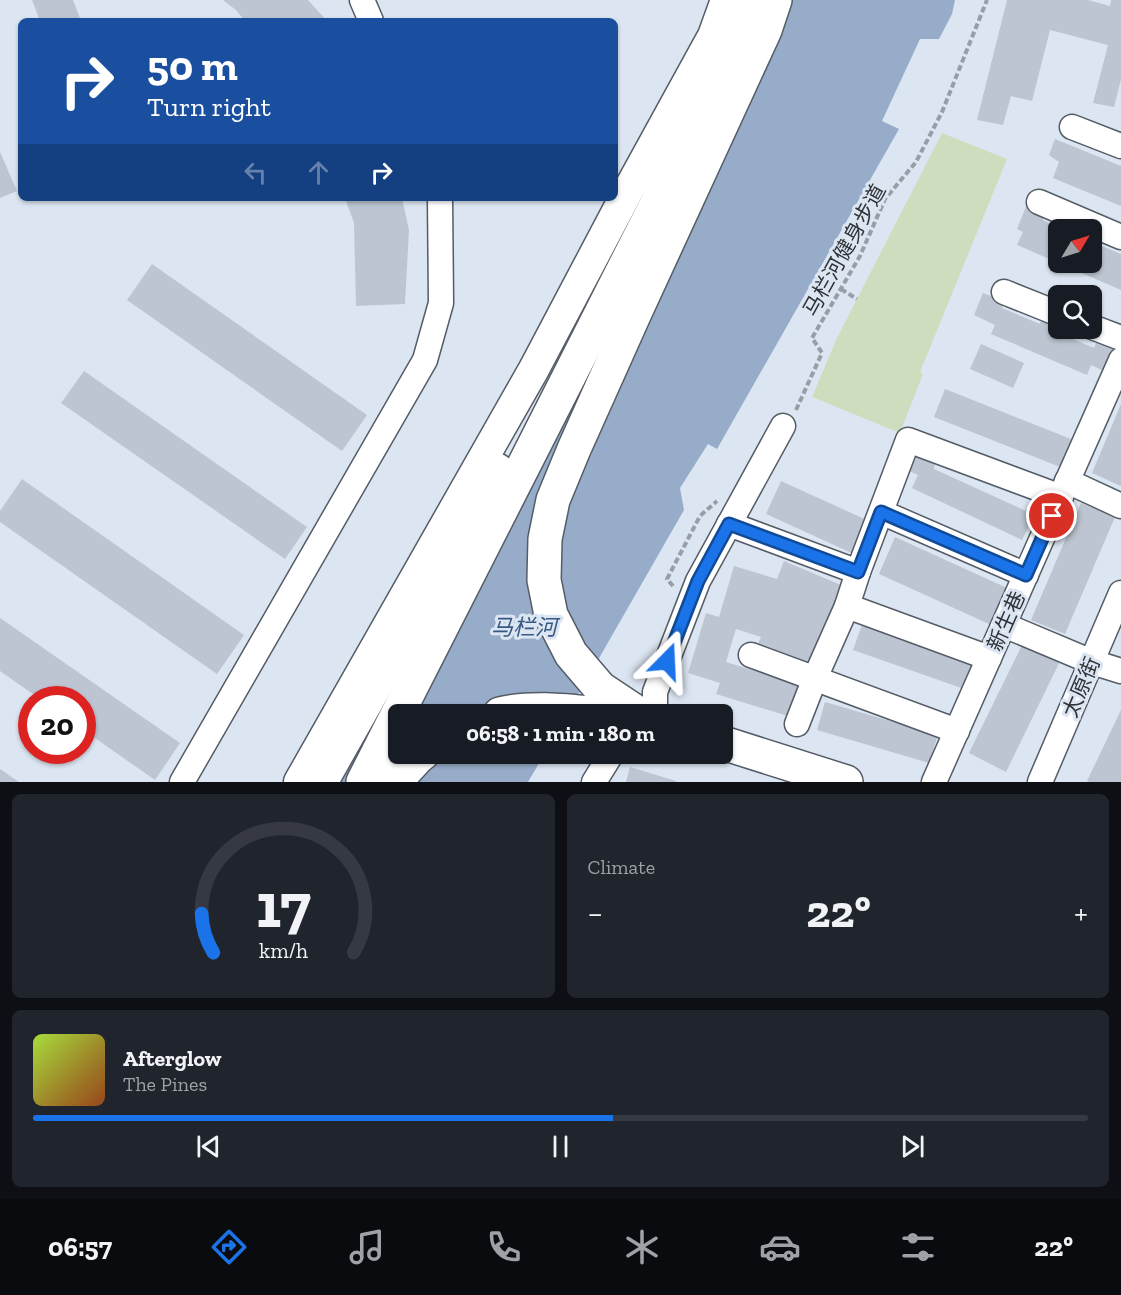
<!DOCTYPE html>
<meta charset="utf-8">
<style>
body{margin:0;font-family:"Zilla Slab","Noto Sans SC",serif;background:#20242c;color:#f1f3f6;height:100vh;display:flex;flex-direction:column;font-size:22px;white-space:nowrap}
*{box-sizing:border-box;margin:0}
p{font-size:20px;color:#9ea1a6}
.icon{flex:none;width:33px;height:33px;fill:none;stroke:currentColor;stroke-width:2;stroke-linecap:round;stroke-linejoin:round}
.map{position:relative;height:782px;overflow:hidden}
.sheet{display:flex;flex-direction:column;gap:12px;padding:12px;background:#0d0f14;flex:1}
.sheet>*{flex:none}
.top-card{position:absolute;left:18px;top:18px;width:600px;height:183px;border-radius:9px;box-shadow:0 2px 4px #0004;background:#1a4fa0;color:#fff;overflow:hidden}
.needle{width:39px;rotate:52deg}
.buttons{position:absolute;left:1048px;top:219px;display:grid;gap:12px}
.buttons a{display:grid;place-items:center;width:54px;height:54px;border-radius:9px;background:#171b24;box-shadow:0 2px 4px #0004;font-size:30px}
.speed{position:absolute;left:18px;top:686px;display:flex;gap:12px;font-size:30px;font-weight:700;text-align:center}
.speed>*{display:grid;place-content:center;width:78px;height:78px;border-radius:50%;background:#171b24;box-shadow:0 2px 4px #0004;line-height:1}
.speed .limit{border:9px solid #d22;background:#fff;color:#111}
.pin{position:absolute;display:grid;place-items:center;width:51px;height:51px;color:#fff;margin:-26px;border:3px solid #fff;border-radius:50%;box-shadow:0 2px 6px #0007}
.me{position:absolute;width:66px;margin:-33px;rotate:21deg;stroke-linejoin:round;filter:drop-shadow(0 0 4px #0008)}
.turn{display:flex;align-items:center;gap:21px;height:126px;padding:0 30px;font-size:27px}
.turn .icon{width:78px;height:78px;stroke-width:2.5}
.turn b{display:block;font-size:42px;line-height:51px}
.lanes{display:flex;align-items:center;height:57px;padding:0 30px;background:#0003;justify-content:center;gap:30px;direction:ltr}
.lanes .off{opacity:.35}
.big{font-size:45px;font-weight:700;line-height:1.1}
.sheet .widget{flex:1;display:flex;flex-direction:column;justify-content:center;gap:9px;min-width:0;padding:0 21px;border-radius:9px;background:#20242c}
.sheet .dial{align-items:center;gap:0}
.dial svg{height:156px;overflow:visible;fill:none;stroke:#363941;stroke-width:7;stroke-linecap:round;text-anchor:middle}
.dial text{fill:#f1f3f6;stroke:none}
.song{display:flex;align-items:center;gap:18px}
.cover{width:72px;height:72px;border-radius:9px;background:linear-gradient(135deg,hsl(80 70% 55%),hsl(20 70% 35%))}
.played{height:6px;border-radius:3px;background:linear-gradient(90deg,#1a73e8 55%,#363941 55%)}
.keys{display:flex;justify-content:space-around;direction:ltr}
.heat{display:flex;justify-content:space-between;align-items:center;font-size:33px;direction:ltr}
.sheet .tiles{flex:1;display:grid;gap:12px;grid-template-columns:1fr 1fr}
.widget:last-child{grid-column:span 2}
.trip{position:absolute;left:388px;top:704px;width:345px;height:60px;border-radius:9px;background:#171b24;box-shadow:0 2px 4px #0004;font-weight:700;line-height:60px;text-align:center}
.menu{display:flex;height:96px;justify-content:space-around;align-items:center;background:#090b0e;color:#9ea1a6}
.menu .icon{width:42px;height:42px}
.menu .selected{color:#1a73e8}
.menu b{font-size:27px;color:#f1f3f6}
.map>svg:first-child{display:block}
</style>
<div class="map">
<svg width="1121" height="782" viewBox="0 0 1121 782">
<rect width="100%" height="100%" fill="#dce6f2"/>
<polygon fill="#ccdebe" points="942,133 1007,159 920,372 923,374 900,433 812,397 837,338"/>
<polygon fill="#96acc9" points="786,0 955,0 952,14 939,39 920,39 882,121 899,129 717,449 708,444 680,488 684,510 567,714 399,714 399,753 545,753 528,782 339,782 672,221"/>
<g fill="#bcc5d1">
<polygon points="32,0 73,0 81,21 40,21"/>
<polygon points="223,0 308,0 327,21 245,21 236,10"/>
<polygon points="1007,0 1088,0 1110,6 1111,0 1121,0 1121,79 1114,107 1093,103 1108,45 1050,30 1032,101 1011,96 1003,125 977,120"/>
<polygon points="1055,139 1121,166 1121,206 1053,178 1059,162 1049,155"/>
<polygon points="0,152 17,191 0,198"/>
<polygon points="345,198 402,198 409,230 405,304 356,306 354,223"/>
<polygon points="1027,204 1045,212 1043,220 1064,230 1059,230 1059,262 1092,262 1092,242 1121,254 1121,290 1017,245 1023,232 1017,229"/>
<polygon points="152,264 367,415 342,451 127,300"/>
<polygon points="983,293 1003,301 1002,308 1040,324 1042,317 1059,324 1056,332 1094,348 1097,341 1118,350 1108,373 1091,365 1087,375 991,334 995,325 974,315"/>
<polygon points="981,344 1024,363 1013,388 970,369"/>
<polygon points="84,371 307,527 285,559 61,403"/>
<polygon points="945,389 1076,441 1065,469 934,417"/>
<polygon points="1121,404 1121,486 1092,473"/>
<polygon points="918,453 935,461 934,469 1026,511 1031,501 1049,510 1040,531 1029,526 1022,540 912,488 918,475 909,471"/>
<polygon points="22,479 244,635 217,674 0,522 0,511"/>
<polygon points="781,481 871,522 856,555 766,514"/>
<polygon points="1081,503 1115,517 1065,634 1031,620"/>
<polygon points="895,537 1016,592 1000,629 879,574"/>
<polygon points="784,561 848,588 811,667 756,648 761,637 736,629 726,662 801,685 791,717 716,694 720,683 688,673 706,613 719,617 734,566 777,579"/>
<polygon points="0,618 180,743 155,780 82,729 82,699 40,699 0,671"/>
<polygon points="862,625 976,665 967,690 853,650"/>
<polygon points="1025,639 1062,657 1006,772 969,753"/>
<polygon points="825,702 938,735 929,763 817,730"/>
<polygon points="1121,710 1121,782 1089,782 1087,781"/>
<polygon points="630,767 676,781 676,782 626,782"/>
<polygon points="0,769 19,782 0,782"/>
</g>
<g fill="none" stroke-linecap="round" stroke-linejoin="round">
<defs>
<g id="minor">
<polyline points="362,0 371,21"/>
<polyline points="1072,127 1121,146"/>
<polyline points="1039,202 1121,237"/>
<polyline points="1004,292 1059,314"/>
<polyline points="1092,327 1121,338"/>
<polyline points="1067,481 1121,506"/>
<polyline points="881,512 1026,575"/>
<polyline points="729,524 858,572"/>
<polyline points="847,606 989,658"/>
<polyline points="1004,625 1092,662 1121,671"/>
<polyline points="751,655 957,731"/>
<polyline points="655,714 655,692 698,581 783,426"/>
<polyline points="797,724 815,678 847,606 858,572 908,440 1061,497"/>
<polyline points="182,782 425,360 441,303 440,198"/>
<polyline points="594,782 612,753"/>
<polyline points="934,782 1121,360"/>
<polyline points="1040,782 1121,593"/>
</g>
<polyline id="major" points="299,782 534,369 630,187 713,36 726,0"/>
<g id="highway">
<path d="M500 714C531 706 570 711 600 714"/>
<polyline points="639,714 600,688 571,654 551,615 544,580 545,539 553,500 574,449 634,315 765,30 775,0"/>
<polyline points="723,743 846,782"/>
<polyline points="321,782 497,470"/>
<polyline points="363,782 654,209 741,26 749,0"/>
<polyline points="395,782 418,757 423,753"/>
</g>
</defs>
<use href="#minor" stroke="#545c66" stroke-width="27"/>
<use href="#major" stroke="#545c66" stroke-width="33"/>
<use href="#highway" stroke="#545c66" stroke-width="36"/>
<g stroke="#979ea7" stroke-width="4" stroke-dasharray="6 3" stroke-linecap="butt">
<polyline points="841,289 857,299"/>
<polyline points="796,410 822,353 812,338 860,256 885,199 916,162 942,112 987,0"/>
<polyline points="673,586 667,579 700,516 717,501"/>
</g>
<use href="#minor" stroke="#fff" stroke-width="24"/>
<use href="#major" stroke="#fff" stroke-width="30"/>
<use href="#highway" stroke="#fff" stroke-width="33"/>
</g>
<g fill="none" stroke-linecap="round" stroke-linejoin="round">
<defs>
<polyline id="route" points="667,661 698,581 729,524 858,572 881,512 1026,575 1052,516"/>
</defs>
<use href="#route" stroke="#114b97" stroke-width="15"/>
<use href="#route" stroke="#1a73e8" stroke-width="10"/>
</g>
<g text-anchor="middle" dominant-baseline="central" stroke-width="6" stroke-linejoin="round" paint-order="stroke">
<g font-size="21" fill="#2f3237" stroke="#dce6f2">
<text transform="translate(844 250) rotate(-61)">马栏河健身步道</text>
<text transform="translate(1006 621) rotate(-66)">新生巷</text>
<text transform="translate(1081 687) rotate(-67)">太原街</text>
</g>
<g font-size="22" font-style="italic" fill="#385983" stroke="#dce6f2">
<text x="524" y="627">马栏河</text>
</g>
</g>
</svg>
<div class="buttons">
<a><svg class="needle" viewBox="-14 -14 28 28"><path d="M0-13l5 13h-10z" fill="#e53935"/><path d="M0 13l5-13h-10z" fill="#9ea1a6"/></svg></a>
<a><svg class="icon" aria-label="search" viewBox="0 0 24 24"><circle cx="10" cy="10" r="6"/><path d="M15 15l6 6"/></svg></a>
</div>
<div class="speed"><div class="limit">20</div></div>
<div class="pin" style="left:1052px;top:516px;background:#d93025"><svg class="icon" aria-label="arrive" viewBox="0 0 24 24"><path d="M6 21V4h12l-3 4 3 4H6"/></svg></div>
<svg class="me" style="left:667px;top:661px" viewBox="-20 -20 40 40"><path d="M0-17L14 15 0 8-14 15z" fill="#1a73e8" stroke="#fff" stroke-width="4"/></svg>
<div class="trip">06:58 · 1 min · 180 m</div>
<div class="top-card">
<div class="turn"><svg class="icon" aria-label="right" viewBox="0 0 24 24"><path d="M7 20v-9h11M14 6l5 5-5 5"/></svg><div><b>50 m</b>Turn right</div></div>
<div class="lanes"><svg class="icon off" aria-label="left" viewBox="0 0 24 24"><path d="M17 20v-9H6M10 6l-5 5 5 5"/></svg><svg class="icon off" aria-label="ahead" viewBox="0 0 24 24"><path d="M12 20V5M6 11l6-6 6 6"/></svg><svg class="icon" aria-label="right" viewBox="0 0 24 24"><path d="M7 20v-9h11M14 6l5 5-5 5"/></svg></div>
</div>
</div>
<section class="sheet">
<div class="tiles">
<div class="widget dial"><svg viewBox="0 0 100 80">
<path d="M14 69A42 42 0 1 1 86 69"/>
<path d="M14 69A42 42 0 0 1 8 49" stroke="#1a73e8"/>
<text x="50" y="56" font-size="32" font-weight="700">17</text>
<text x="50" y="72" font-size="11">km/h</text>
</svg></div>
<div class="widget"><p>Climate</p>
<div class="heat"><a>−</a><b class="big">22°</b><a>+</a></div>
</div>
<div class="widget">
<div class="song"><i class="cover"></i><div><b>Afterglow</b><p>The Pines</p></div></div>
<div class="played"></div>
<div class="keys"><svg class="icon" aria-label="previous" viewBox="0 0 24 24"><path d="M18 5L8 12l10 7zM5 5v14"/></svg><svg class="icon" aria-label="pause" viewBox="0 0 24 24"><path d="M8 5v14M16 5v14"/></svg><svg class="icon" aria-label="next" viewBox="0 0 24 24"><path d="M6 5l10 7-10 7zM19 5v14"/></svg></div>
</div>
</div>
</section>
<nav class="menu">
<b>06:57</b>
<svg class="icon selected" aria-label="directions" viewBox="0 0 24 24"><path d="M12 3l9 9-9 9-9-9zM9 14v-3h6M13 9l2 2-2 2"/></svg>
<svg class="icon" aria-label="music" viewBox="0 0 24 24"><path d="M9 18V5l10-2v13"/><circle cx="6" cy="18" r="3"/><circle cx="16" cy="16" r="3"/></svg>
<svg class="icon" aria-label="phone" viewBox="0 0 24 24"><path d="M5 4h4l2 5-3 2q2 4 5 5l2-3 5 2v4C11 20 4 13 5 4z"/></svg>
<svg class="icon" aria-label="climate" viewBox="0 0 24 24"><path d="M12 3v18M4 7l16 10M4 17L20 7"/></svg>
<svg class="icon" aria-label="car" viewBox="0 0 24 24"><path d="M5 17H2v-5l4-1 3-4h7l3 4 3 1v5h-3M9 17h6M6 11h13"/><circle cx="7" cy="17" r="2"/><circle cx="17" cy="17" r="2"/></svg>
<svg class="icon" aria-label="filters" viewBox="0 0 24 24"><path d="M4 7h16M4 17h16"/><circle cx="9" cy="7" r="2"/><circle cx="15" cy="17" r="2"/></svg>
<b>22°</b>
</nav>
